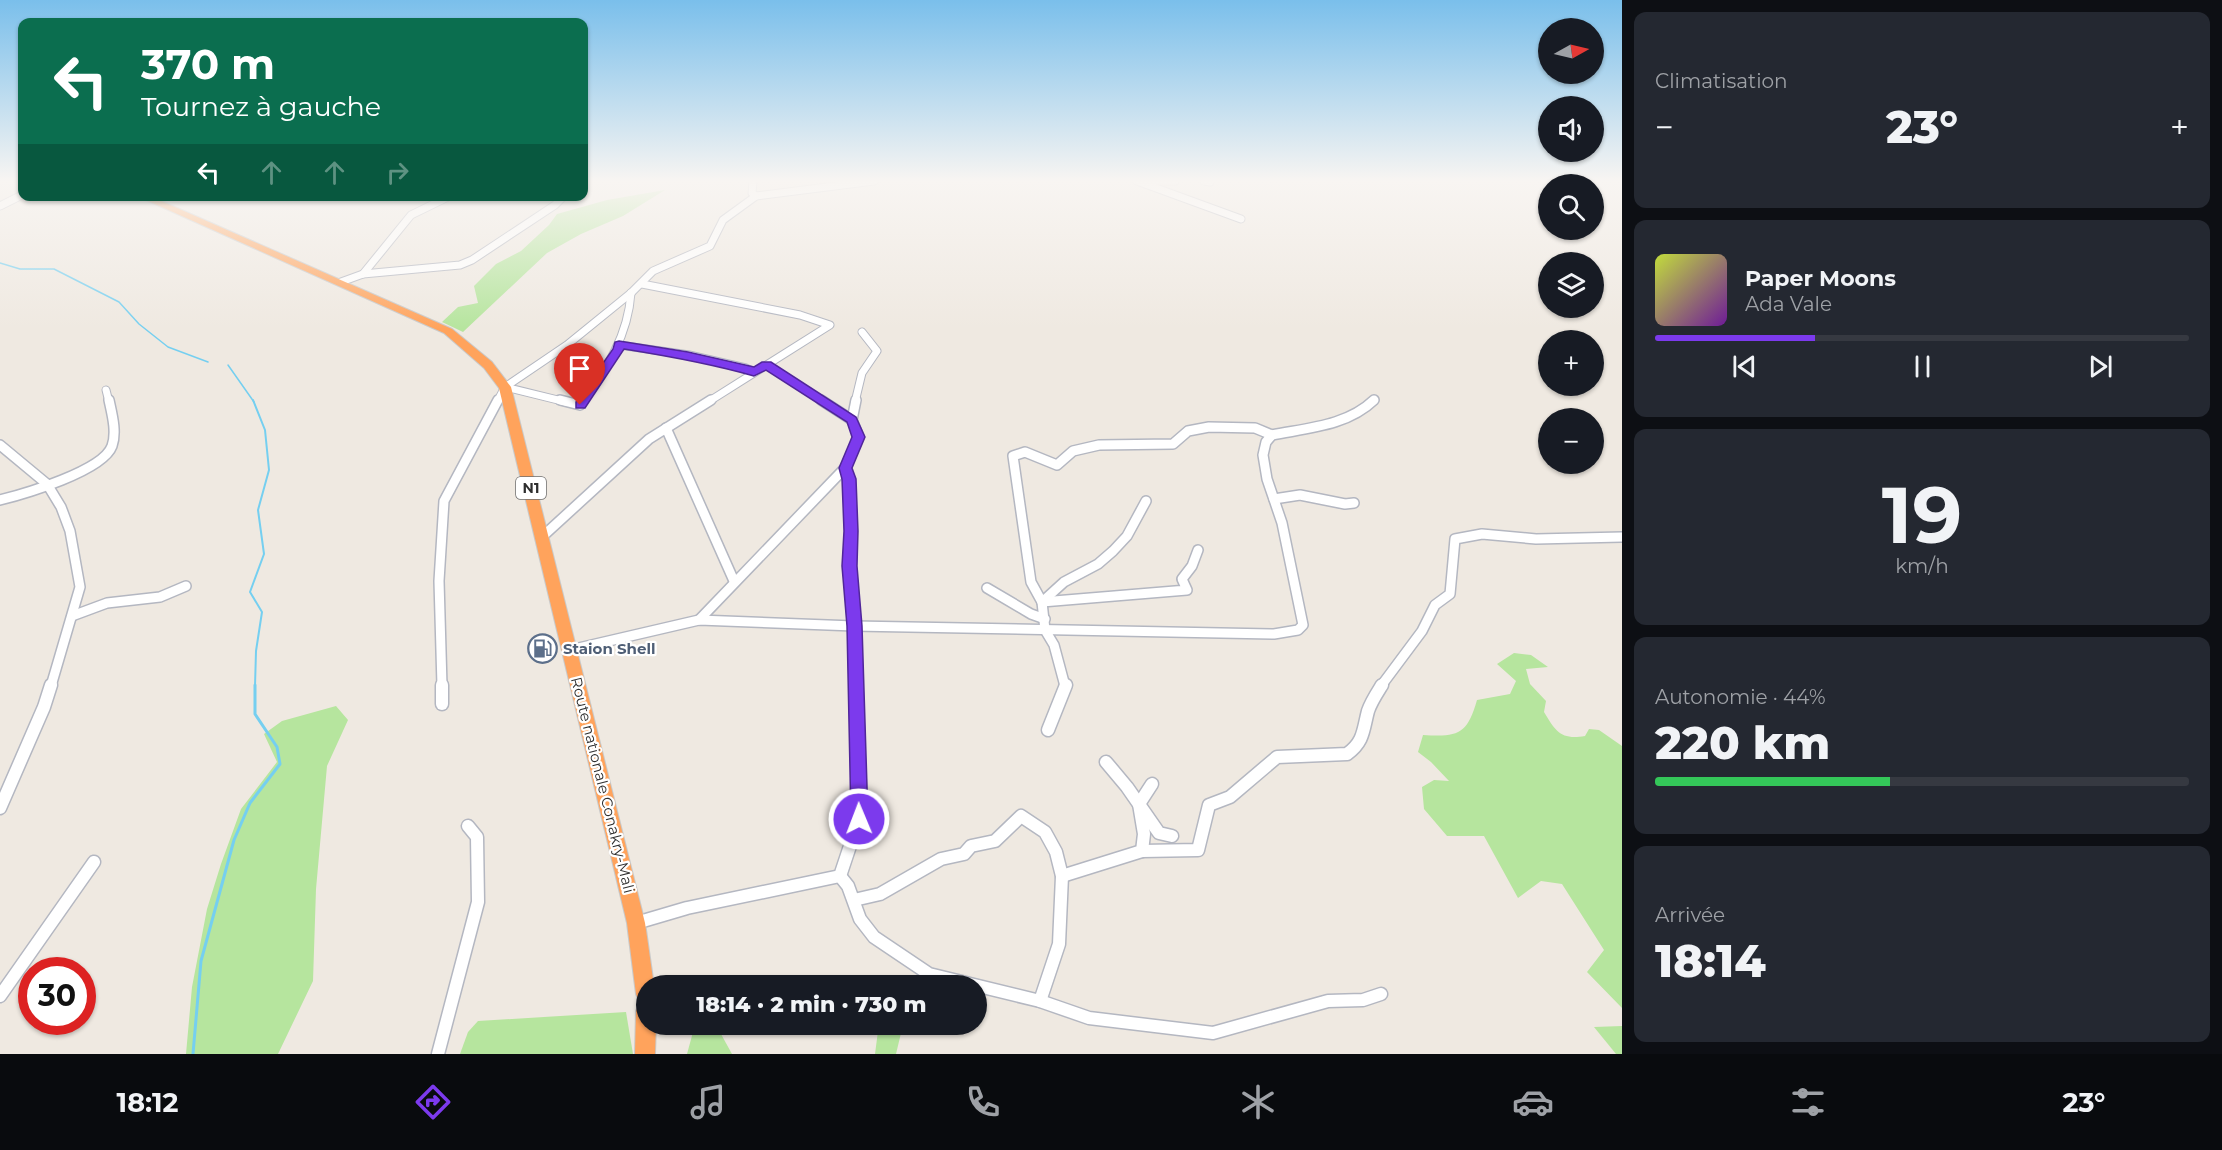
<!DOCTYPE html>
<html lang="fr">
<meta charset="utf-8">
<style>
body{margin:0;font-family:Montserrat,sans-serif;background:#242831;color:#f1f3f6;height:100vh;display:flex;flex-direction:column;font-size:22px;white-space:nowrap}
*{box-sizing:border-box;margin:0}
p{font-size:20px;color:#9ea1a6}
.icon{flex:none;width:33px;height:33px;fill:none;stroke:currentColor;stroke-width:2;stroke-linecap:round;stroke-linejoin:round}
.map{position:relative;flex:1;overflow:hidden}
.sheet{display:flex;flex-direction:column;gap:12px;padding:12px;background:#0d0f14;width:600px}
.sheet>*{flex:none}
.guide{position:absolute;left:18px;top:18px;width:570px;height:183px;border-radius:12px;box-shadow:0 2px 4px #0004;background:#0b6e4f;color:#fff;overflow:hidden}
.needle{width:39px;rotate:82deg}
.controls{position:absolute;left:1538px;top:18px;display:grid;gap:12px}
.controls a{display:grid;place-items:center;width:66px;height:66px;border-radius:50%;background:#171b24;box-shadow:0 2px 4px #0004;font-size:30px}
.speed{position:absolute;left:18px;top:957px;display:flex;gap:12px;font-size:30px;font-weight:700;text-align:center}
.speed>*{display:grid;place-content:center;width:78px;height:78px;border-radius:50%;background:#171b24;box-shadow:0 2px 4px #0004;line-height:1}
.speed .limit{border:9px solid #d22;background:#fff;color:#111}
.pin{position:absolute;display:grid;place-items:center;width:51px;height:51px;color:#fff;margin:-62px -26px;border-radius:50% 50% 50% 0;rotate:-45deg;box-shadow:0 0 6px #0007}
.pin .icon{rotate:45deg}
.me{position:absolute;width:66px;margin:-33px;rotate:359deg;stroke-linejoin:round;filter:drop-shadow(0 0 4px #0008)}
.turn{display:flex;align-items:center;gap:21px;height:126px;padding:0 24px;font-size:27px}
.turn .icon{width:78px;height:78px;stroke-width:2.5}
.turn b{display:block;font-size:42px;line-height:51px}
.lanes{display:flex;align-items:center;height:57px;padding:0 24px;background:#0003;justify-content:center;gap:30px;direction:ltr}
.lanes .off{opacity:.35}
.big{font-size:45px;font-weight:800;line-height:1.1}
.sheet .widget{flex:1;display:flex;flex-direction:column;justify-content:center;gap:9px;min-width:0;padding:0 21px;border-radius:12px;background:#242831}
.sheet .dial{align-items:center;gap:0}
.dial b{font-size:78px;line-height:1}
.song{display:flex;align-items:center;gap:18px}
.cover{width:72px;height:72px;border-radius:9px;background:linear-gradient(135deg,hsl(70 70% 55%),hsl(280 70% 35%))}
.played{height:6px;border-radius:3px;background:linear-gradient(90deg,#7c3aed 30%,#363941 30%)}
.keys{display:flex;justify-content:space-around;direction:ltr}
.heat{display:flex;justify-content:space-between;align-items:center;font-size:33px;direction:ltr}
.charge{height:9px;border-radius:4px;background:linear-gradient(90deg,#34c759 44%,#363941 0)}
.trip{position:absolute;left:636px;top:975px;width:351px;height:60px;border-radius:30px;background:#171b24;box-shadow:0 2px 4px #0004;font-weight:800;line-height:60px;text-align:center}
.menu{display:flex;height:96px;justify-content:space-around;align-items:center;background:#090b0e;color:#9ea1a6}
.menu .icon{width:42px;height:42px}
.menu .current{color:#7c3aed}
.menu b{font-size:27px;color:#f1f3f6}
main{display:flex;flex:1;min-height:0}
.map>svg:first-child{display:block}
</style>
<main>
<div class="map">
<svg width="1622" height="1054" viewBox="0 0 1622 1054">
<rect width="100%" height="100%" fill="#efe9e1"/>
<g fill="#b6e59e">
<polygon points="665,190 623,216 581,234 547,253 463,332 442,322 458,307 478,303 474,286 496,264 521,251 549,225 557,214 607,200"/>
<path d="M1514 653 1531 655 1548 667 1526 669 1530 684 1546 701 1544 712C1556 732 1561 740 1585 736L1589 729 1599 730 1622 746V1008L1587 972 1604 950 1562 884 1541 881 1518 898 1484 836H1447L1424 809 1422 787 1434 780 1449 781 1431 762 1418 752 1423 735C1458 737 1467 735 1477 700L1510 694 1516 681 1497 664Z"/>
<polygon points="336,706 348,720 327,766 316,889 313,981 278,1054 186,1054 192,987 207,909 221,864 241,809 277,762 264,734 282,721"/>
<polygon points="626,1012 633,1054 460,1054 468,1032 478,1021"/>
<polygon points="688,1025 716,1025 732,1054 687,1054 693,1032"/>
<polygon points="884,1025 906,1025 901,1033 896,1054 875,1054 878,1031"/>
<polygon points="1622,1026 1622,1054 1616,1054 1594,1027"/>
</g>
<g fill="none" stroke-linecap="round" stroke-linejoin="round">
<g stroke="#75cff0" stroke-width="1.5">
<polyline points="0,263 20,269 54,269 119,302 139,324 168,347 208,362"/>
<polyline points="228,365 254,402"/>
</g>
<polyline stroke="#75cff0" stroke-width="2" points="253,400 265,430 269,470 258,510 264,554 250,592 262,612 256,651 255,686"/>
<polyline stroke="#75cff0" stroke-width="3" points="193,1054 201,961 234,840 250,803 280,764 277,747 255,714 255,685"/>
<defs>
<g id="minor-far2">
<polyline points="753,181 752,193 756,196"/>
<polyline points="1137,181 1241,219"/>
<polyline points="1149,181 1175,181"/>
<polyline points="1204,181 1210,182"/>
<polyline points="0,206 22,195"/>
<polyline points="363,274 411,215 450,196"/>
<polyline points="341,282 363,274 460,265 472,260 555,205 564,196"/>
<polyline points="642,284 800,315 830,325 708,402"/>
<polyline points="631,293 653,271 710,246 723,220 756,196 874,181"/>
<polyline points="619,345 689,355 746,368 754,372"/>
<polyline points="767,365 824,402"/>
<polyline points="106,390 109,402"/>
<polyline points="497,402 505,387"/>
<polyline points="566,402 505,387 567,345 631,293"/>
<path d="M582 402C607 368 628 336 631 293"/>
<polyline points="855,402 862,373 877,351 862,332"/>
<polyline points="1372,402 1374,400"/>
</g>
<g id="minor-far1">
<polyline points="560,400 580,405 583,400"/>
<polyline points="821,400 852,420"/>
<polyline points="666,428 734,581"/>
<polyline points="0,445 47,484 61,507 70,531 80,587 51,686"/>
<polyline points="845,468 849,479 851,531 849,566 856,686"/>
<polyline points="1274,499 1300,495 1345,504 1354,503"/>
<path d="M0 500C24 494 103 471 112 446 117 432 112 414 109 400"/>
<polyline points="543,536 649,439 711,400"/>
<polyline points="987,588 1031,614 1045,619"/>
<polyline points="1042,602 1187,590 1182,579 1192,566 1198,550"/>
<polyline points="1042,602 1064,582 1098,564 1113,551 1127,536 1146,501"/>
<polyline points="72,616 107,603 160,597 186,586"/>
<polyline points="699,620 845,468 859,437 852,420 856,400"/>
<path d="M570 650 699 620 854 626 1274 634 1298 630 1303 625 1282 523 1267 479 1263 455 1266 442 1272 435C1307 428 1347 426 1374 400"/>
<polyline points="442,686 439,581 444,501 498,400"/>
<polyline points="1065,686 1054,645 1045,630 1042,602 1031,582 1013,456 1025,452 1057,465 1073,451 1099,445 1173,444 1188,431 1209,427 1255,428 1272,435"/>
<polyline points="1381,686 1422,631 1435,605 1450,594 1455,539 1482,534 1536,539 1622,537"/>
</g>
<g id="minor">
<polyline points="442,685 442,704"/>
<polyline points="1048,730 1066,685"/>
<polyline points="1106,762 1127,787 1159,833 1172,836"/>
<polyline points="0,808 44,707 51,685"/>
<path d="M1142 851 1198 850 1209 805 1230 797 1277 757 1347 754C1364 742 1363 730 1368 711 1371 702 1377 693 1382 685"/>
<polyline points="840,876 848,886 860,919 874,937 929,974 1040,1001 1089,1018 1213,1033 1328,1001 1363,1000 1381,994"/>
<polyline points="1062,876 1142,851 1144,834 1139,804 1152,784"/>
<polyline points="854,900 880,894 941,859 964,854 971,846 995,841 1021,816 1045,832 1056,852 1062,876 1059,944 1040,1001"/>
<polyline points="636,923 687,908 840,876 859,819 856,685"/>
<polyline points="0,996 94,862"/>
<polyline points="438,1054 478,902 477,837 468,826"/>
</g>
<polygon id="highway" points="137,196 150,196 452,329 492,362 511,387 645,923 654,986 646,986 646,1024 656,1024 655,1054 635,1054 636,1011 639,1004 643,1002 639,1001 636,994 627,923 499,388 484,368 444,333"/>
</defs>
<use href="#minor-far2" stroke="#b4b7c1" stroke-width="9"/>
<use href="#minor-far1" stroke="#b4b7c1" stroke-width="12"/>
<use href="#minor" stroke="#b4b7c1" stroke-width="15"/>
<use href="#highway" stroke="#c9c9c9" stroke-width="2"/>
<use href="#minor-far2" stroke="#fff" stroke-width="7"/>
<use href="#minor-far1" stroke="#fff" stroke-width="9"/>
<use href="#minor" stroke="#fff" stroke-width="12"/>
<use href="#highway" fill="#ffa35c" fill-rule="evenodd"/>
</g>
<linearGradient id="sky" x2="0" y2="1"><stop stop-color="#7abfeb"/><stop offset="0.55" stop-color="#f8f5f2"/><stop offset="1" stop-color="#f8f5f2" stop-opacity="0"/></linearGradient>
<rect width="1622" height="329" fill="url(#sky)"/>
<path fill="#7c3aed" stroke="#51269a" stroke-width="1.5" d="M619 341 688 352 754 367 762 362H771L856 417 865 437 852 468 856 479 858 531 857 566 862 626 868 819 865 825 859 827 853 825 851 819 847 626 842 566 844 531 842 479 839 468 852 437 847 422 766 370 754 376C712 364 668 356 624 349L585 408H576V402L613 349 615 342Z"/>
<defs>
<symbol id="fuel-ring" viewBox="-11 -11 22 22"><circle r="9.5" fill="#fff" stroke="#5c6f8a" stroke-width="1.5"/><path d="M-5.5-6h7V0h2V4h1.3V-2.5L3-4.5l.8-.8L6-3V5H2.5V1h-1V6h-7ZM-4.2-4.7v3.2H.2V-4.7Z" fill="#5c6f8a"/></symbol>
</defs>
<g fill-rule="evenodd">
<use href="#fuel-ring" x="526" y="632" width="33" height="33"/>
</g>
<g text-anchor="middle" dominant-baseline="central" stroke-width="4.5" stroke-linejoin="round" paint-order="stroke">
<rect fill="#fff" stroke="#6d6d6d" stroke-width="1.5" x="516" y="477" width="30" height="22" rx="4.5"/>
<g font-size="14" font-weight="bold" fill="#2e2e2e">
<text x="531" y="488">N1</text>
</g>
<g font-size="15" font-weight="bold" fill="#4e5e75" stroke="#fff" text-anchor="start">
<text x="563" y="648">Staion Shell</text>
</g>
<g font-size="15" fill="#2e2e2e" stroke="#fff">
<text transform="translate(603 785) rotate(76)">Route nationale Conakry-Mali</text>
</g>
</g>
</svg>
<div class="controls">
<a><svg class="needle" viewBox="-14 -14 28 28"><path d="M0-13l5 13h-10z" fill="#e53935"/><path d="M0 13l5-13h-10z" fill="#9ea1a6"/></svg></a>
<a><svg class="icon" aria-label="sound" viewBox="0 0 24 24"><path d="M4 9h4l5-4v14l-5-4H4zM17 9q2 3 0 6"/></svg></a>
<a><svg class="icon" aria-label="search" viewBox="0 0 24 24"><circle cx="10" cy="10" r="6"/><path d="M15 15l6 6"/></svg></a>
<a><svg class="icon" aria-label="layers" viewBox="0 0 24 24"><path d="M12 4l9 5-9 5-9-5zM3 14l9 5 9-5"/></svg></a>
<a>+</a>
<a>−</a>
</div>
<div class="speed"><div class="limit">30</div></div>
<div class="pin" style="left:580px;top:405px;background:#d93025"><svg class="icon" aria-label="arrive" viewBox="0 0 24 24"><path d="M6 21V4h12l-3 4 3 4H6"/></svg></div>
<svg class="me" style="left:859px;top:819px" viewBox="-20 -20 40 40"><circle r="17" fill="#7c3aed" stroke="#fff" stroke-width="3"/><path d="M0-11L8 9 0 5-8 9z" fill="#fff"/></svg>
<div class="trip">18:14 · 2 min · 730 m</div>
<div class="guide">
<div class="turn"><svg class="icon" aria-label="left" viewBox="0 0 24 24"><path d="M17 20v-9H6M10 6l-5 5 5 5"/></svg><div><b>370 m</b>Tournez à gauche</div></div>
<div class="lanes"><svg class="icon" aria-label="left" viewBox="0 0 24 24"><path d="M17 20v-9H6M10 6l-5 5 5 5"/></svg><svg class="icon off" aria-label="ahead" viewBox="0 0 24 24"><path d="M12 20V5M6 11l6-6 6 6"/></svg><svg class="icon off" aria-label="ahead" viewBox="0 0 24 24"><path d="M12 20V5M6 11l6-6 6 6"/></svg><svg class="icon off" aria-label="right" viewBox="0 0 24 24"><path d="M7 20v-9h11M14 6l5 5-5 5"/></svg></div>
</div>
</div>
<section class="sheet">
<div class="widget"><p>Climatisation</p>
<div class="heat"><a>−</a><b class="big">23°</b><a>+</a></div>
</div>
<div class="widget">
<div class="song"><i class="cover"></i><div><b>Paper Moons</b><p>Ada Vale</p></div></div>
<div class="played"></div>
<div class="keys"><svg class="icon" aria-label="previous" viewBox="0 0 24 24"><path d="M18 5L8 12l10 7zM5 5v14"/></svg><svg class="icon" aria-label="pause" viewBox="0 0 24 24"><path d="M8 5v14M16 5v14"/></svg><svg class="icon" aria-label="next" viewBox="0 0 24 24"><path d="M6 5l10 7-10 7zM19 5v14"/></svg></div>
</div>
<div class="widget dial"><b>19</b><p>km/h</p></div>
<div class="widget"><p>Autonomie · 44%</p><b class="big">220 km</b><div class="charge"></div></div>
<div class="widget"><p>Arrivée</p><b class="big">18:14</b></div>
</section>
</main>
<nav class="menu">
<b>18:12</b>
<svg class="icon current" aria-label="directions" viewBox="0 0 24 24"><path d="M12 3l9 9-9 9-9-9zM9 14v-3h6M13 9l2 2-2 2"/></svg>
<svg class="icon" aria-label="music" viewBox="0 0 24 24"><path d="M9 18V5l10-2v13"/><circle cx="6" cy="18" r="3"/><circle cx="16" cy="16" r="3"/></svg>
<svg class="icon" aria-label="phone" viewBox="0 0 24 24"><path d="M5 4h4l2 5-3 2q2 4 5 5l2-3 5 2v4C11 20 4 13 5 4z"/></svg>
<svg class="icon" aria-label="climate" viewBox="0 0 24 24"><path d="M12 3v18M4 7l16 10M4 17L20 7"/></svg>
<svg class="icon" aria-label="car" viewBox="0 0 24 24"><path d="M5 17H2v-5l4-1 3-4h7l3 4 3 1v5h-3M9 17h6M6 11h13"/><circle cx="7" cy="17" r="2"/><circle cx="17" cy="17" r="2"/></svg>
<svg class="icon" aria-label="filters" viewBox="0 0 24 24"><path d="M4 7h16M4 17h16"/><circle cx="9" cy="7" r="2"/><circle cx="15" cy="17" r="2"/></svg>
<b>23°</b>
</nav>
